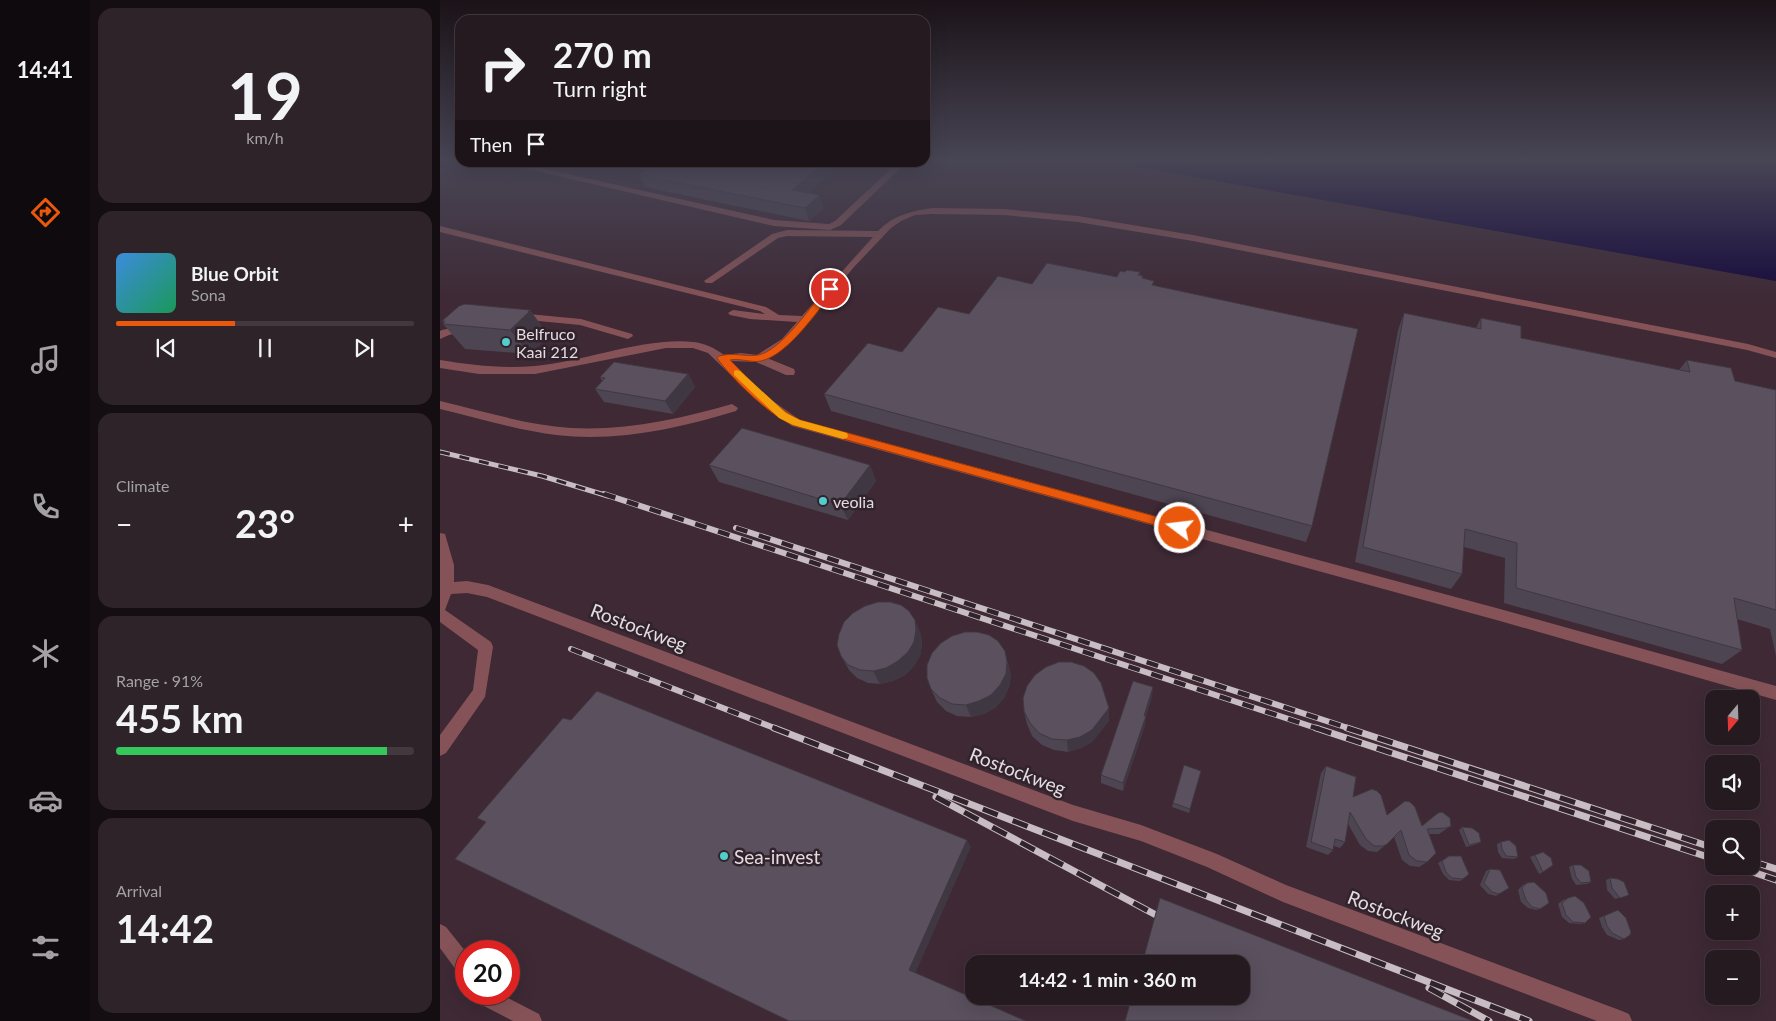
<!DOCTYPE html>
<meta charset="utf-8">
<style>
body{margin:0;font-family:Lato,sans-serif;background:#2d2329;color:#f1f3f6;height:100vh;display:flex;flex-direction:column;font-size:19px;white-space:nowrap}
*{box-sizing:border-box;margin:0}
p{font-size:16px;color:#a3a1a5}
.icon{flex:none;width:28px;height:28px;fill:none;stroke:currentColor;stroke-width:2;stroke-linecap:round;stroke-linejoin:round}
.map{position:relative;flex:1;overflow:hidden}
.drawer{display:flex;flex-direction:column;gap:8px;padding:8px;background:#140e12;width:350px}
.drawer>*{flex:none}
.banner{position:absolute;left:15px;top:15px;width:475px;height:152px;border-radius:15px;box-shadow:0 5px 20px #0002,0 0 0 1px #42383e;background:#251a20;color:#f1f3f6;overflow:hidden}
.needle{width:32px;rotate:199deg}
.controls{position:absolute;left:1265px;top:690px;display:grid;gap:10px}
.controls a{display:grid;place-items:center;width:55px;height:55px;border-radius:10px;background:#251a20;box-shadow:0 5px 20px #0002,0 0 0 1px #42383e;font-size:25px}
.speed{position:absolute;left:15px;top:940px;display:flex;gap:10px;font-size:25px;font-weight:700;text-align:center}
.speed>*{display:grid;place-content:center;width:65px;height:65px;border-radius:50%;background:#251a20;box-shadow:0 5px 20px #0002,0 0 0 1px #42383e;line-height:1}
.speed .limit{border:8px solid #d22;background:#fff;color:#111}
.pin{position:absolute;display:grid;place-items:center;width:42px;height:42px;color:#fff;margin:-21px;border:2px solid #fff;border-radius:50%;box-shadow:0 1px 5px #0007}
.me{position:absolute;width:55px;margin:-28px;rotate:285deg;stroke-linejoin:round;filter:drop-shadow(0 0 4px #0008)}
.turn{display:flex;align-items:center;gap:18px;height:105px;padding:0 15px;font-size:22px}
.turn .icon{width:65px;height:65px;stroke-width:2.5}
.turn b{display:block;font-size:35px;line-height:42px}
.then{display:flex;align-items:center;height:48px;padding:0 15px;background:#0003;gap:10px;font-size:19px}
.big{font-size:38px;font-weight:700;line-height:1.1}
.drawer .widget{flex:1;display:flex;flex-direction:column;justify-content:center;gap:8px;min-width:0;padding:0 18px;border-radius:15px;background:#2d2329}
.drawer .dial{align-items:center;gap:0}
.dial b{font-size:65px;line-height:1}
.song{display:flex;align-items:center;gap:15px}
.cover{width:60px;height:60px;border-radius:8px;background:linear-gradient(135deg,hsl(210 70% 55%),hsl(150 70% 35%))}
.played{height:5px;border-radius:2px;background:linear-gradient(90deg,#ea580c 40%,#42383e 40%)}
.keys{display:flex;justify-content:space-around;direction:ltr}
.heat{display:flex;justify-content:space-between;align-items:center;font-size:28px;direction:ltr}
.charge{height:8px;border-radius:4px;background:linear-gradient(90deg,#34c759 91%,#42383e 0)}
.trip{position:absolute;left:525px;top:955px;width:285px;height:50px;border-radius:15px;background:#251a20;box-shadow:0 5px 20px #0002,0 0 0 1px #42383e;font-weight:700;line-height:50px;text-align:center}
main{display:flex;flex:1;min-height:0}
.menu{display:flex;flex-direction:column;width:90px;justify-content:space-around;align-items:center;background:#0f0a0d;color:#a3a1a5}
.menu .icon{width:35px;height:35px}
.menu .active{color:#ea580c}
.menu b{font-size:22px;color:#f1f3f6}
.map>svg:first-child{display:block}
</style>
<main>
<nav class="menu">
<b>14:41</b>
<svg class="icon active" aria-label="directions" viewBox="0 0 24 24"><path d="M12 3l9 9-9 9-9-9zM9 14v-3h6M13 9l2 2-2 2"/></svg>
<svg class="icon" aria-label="music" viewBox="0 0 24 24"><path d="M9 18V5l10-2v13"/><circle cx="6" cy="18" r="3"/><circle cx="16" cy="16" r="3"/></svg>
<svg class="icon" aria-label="phone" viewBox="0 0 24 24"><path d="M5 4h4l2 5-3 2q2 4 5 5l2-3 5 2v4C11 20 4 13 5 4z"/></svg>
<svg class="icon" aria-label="climate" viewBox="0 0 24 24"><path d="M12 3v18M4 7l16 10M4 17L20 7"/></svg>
<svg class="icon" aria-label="car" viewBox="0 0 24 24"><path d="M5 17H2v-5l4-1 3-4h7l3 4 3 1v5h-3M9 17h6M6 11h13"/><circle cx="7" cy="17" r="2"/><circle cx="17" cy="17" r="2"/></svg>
<svg class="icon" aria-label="filters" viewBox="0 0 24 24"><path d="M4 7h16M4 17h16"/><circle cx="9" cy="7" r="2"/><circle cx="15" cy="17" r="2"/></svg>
</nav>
<section class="drawer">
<div class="widget dial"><b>19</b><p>km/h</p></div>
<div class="widget">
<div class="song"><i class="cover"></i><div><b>Blue Orbit</b><p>Sona</p></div></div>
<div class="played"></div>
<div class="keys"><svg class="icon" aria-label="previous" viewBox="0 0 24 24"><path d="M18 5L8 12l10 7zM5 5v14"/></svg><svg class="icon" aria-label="pause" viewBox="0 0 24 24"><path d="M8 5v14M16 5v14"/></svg><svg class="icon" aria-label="next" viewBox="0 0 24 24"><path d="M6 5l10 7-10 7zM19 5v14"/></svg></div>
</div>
<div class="widget"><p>Climate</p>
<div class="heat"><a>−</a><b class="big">23°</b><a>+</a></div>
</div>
<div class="widget"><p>Range · 91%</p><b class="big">455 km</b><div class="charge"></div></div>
<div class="widget"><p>Arrival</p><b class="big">14:42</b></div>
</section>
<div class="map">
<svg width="1336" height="1021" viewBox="0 0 1336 1021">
<rect width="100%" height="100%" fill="#31232b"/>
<path fill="#3e2935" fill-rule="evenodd" d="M0 160H20V162H485V160H660L1336 281V1021H0ZM1274 699H1311V736H1274ZM1274 764H1311V801H1274ZM1274 829H1311V866H1274ZM1274 894H1311V931H1274ZM26 951H69V994H26ZM1274 959H1311V996H1274ZM534 964H801V996H534Z"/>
<polygon fill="#15093c" points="660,160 1336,160 1336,281"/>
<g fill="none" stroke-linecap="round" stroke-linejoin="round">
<g fill="#855357" fill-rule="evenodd">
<polygon points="57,162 74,162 334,220 389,224 395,221 458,162 467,162 401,225 390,230 334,226"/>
<path d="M493 208 564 209 638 216 753 235 1308 344 1336 352V358L1307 350 753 241 638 222 564 215 493 214 475 215 461 221 451 228 414 267 350 343 327 358 354 369 355 372 354 375H346L316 362 290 361 330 399 360 420 1060 609 1336 686V700L1060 621 352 426 322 405 268 353 253 348H226L95 374H39L0 368V360C31 365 63 369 95 366 144 362 204 337 253 342 264 343 275 348 284 355L301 353 317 355 342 339 357 322 310 319 290 315 288 313 293 310 325 314 320 311 0 232V226L326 307 339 315 362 316 433 237 347 236 338 238 272 283H266L264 281 332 234 347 230 438 231C454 215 471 211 493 208Z"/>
<polygon points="88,314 141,319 192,334 193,336 188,339 140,325 88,320 80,321 75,318 76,316"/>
<polygon points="26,325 30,326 30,330 9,335 0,339 0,331 2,330"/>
<path d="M0 401C43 411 86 425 131 428 186 431 239 419 292 404L298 408 296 411C237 429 177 442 116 435 76 430 38 418 0 409Z"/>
<polygon points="0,533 5,534 14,565 14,582 27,581 48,585 633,805 701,825 777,854 846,885 1182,1011 1189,1014 1192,1021 1157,1021 843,902 767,867 701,841 633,821 47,597 27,593 11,594 5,610 51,642 53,647 45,697 6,753 0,756 0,735 33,690 38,650 0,622"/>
<polygon points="0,924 6,927 26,952 26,976 19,974 0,948"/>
<polygon points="38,994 60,994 99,1014 102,1021 73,1021 44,1006"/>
</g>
<defs>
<polyline id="rail-far2" points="0,452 102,476 168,496"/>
<g id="rail-far1">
<polyline points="164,494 879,729"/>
<polyline points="296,528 911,729"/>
<polyline points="131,649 337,729"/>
</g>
<g id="rail">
<polyline points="334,728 1089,1021"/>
<polyline points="876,728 1274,859"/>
<polyline points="907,728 1274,848"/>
<polyline points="496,797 716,915"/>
<polyline points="1311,861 1336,869"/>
<polyline points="1295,866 1336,880"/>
<polyline points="989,988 1049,1021"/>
</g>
</defs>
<use href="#rail-far2" stroke="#c8bdc3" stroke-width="5"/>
<use href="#rail-far1" stroke="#c8bdc3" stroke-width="6"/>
<use href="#rail" stroke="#c8bdc3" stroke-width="7"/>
<use href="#rail-far2" stroke="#31232b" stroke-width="3" stroke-dasharray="10" stroke-linecap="butt"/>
<use href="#rail-far1" stroke="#31232b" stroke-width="4.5" stroke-dasharray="12" stroke-linecap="butt"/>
<use href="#rail" stroke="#31232b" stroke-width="5" stroke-dasharray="16" stroke-linecap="butt"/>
</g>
<g fill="#4d4551">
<polygon points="182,162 403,162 368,193 384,208 369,221 205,187 199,175 205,170 184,166"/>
<polygon points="700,272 700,275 703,279 714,285 872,526 866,542 391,411 384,394 529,314 592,284 677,277"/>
<polygon points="90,310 108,335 107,336 108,337 90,354 25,349 3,324 4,323 2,321"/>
<polygon points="964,313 1036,328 1041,318 1081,338 1239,370 1247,360 1295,381 1336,390 1336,656 1330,629 1297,619 1302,650 1282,664 1064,603 1065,558 1024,547 1022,574 1011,589 915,562 958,330"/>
<polygon points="248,374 255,387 233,414 164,402 155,389 162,381 160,377"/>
<polygon points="269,465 430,465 436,481 408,520 279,482"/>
<polygon points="481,634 482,645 480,656 474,666 465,675 453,681 440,684 428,683 417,678 409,670 401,656"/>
<polygon points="565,651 571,676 569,687 564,698 555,708 544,714 531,717 517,716 506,711 497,702 491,689"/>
<polygon points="712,697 706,716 705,725 683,791 661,783 661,775"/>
<polygon points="584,711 669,721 652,742 641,748 628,752 614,750 602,745 592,736 587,724"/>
<polygon points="886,766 913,797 947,815 982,826 998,813 1011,826 999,834 989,834 987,862 979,867 970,866 962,860 954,837 947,844 937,852 928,851 920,845 908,824 905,842 900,848 894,846 893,850 888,855 866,847 881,773"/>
<polygon points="761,771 749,813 732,807 733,803"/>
<polygon points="1022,827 1041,842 1037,844 1026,847 1019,830"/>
<polygon points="1061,842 1078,857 1074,859 1062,858 1058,852 1057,844"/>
<polygon points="1095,855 1103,872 1099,874 1090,857"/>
<polygon points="1009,856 1023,879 1020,881 1009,880 1003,874 998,863"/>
<polygon points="1133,865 1151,882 1147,884 1136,885 1132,879 1129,867"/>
<polygon points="1050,869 1059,894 1056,896 1048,894 1040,885 1046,871"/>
<polygon points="1170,878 1189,895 1175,899 1167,890 1166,880"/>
<polygon points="1087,883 1100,909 1096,910 1088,908 1081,902 1078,890 1083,885"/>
<polygon points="1128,898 1145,923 1140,924 1129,923 1122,917 1118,904 1123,900"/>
<polygon points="1178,910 1184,939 1179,940 1167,935 1162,927 1159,918"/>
</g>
<g fill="#3f3842">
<polygon points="385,162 403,162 357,202 352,190"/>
<polygon points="380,195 384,208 369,221 365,208"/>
<polygon points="90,310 108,335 107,336 108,337 90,354 70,330"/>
<polygon points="248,374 255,387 233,414 225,401"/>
<polygon points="430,465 436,481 408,520 400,505"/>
<polygon points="475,620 481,634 482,645 480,656 474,666 465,675 453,681 440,684 433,671"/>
<polygon points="567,662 571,676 569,687 564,698 555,708 544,714 531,717 526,705"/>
<polygon points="713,687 712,697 706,716 705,725 683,791 683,783"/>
<polygon points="669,708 669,721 652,742 641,748 628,752 627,740"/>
<polygon points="527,840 531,847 475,974 469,970"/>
</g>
<g fill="#5a505e" stroke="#3f3842">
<polygon points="218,162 385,162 352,190 380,195 365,208 199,175"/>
<polygon points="607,263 677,277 680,271 685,272 687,270 700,272 698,275 703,276 702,278 714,281 712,285 918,329 872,526 384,394 428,343 462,352 498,307 529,314 558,276 592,284"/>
<polygon points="25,304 90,310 88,312 89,312 70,330 3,324 5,321 2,321 19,306"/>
<polygon points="964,313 1041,329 1041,318 1081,326 1081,338 1250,372 1247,360 1291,368 1295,381 1336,390 1336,610 1294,598 1302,650 1076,588 1077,543 1025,529 1022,574 923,547"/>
<polygon points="174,362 248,374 225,401 155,389 165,378 160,377"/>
<polygon points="302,428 430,465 400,505 269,465"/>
<polygon points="438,602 450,602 461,605 469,611 475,620 476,630 474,642 468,652 458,661 446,668 433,671 420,670 408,665 401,656 397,645 399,634 404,622 413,613 425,606"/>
<polygon points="525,632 537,632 549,635 558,641 565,651 567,662 566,674 560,685 551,695 539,701 526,705 512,704 500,698 491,689 487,678 487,665 492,653 501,643 512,636"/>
<polygon points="619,662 631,662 644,666 654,673 661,683 669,708 652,730 640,737 627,740 612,739 599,733 590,723 584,711 583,698 587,686 595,675 606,667"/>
<polygon points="693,681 713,687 704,716 706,716 683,783 661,775"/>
<polygon points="157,691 527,840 469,970 586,1021 349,1021 15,859 46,822 37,818 123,718 131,720"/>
<polygon points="744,765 761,771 750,809 733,803"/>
<polygon points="886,766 916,777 913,797 932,789 937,791 941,795 947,815 965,801 970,802 975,807 982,826 998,813 1002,812 1010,818 1011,826 1006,828 987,829 996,853 987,862 977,861 969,855 961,830 947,844 943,846 934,846 926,839 910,812 905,842 895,839 893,850 871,842"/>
<polygon points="1022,827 1032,828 1039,833 1041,842 1029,845"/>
<polygon points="1069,840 1076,846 1078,857 1066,856 1062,849 1061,842"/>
<polygon points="1103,852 1111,858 1113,865 1103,872 1095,855"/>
<polygon points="1009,856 1021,856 1029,874 1023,879 1012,878 1006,872 1002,861"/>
<polygon points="1133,865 1141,865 1149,871 1151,882 1141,883 1136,877"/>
<polygon points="1050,869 1060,870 1069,888 1059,894 1052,892 1044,883"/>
<polygon points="1170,878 1178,879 1184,882 1189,895 1180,898 1172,888"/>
<polygon points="1094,882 1106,893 1109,903 1100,909 1092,907 1086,900 1082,888 1087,883"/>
<polygon points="1135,896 1144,903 1151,917 1145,923 1133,922 1126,915 1122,903 1128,898"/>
<polygon points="720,898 1033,1021 685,1021 692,996 801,996 801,964 702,964"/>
<polygon points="1178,910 1186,918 1191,932 1190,935 1184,939 1172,933 1167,926 1164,916"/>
</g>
<linearGradient id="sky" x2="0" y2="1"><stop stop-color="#1b1318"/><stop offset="0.53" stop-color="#484555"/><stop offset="1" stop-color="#484555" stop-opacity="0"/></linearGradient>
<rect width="1336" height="303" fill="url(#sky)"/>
<path fill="#ea580c" stroke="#983908" d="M390 286 394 287V291C377 311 348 355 321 361 311 363 300 358 290 360 312 382 332 406 360 420L740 523 744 524 745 528 744 531 740 532 356 426C334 420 291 378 277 358L279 356C294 352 305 357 318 355 341 351 372 305 387 287Z"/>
<polygon fill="#f59e0b" points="297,370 300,371 346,413 360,420 407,433 408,436 407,438 403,439 353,425 339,418 294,375 294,371"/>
<g fill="#52cdcd" stroke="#31232b" stroke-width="2">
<circle cx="66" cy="342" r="5"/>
<circle cx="383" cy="501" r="5"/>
<circle cx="284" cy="856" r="5"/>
</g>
<g text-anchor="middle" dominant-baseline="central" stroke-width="5" stroke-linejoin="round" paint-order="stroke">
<g font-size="16" fill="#e5dbe0" stroke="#31232b" text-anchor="start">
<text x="76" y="333">Belfruco<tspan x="76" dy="18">Kaai 212</tspan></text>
<text x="393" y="501">veolia</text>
</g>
<g font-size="19" fill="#e5dbe0" stroke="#31232b">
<text transform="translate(199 627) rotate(21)">Rostockweg</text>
<text transform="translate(578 771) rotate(21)">Rostockweg</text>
<text transform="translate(956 914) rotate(21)">Rostockweg</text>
</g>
<g font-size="19" fill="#e5dbe0" stroke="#31232b" text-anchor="start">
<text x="294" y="856">Sea-invest</text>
</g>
</g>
</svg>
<div class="controls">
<a><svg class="needle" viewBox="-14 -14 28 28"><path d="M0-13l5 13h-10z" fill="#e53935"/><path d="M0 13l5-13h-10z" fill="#a3a1a5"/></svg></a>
<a><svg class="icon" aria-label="sound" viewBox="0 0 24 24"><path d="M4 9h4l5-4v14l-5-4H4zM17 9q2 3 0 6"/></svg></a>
<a><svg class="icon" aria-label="search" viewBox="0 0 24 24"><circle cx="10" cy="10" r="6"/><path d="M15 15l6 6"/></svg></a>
<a>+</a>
<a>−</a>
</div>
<div class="speed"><div class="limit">20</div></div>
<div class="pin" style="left:390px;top:289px;background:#d93025"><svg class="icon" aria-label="arrive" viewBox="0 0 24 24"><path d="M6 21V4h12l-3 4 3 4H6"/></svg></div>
<svg class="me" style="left:740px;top:528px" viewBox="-20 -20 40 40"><circle r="17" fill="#ea580c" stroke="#fff" stroke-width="3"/><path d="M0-11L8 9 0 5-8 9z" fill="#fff"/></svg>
<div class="trip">14:42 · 1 min · 360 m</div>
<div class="banner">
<div class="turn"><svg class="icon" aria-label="right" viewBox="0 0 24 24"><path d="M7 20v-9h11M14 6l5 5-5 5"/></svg><div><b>270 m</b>Turn right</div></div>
<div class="then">Then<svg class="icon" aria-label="arrive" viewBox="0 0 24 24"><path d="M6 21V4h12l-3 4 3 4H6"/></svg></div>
</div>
</div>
</main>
